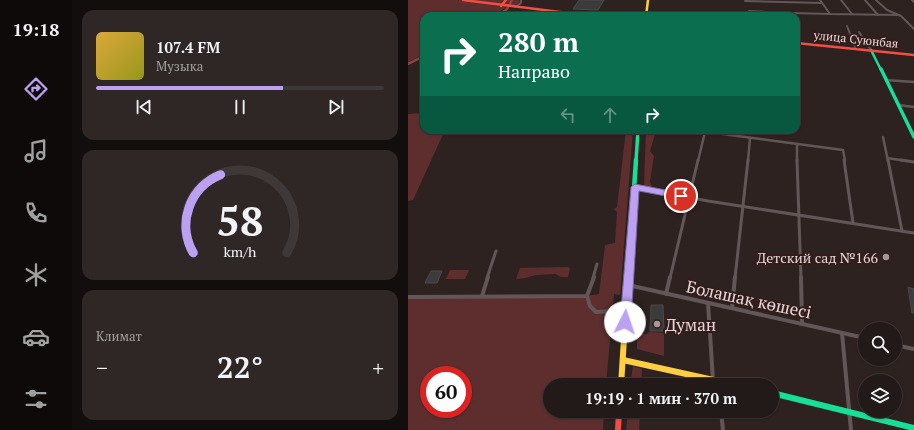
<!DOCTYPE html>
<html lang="ru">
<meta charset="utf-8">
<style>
body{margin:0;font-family:"PT Serif",serif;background:#2e2726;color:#f1f3f6;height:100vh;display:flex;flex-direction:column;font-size:15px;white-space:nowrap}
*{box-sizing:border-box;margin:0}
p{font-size:13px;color:#a2a1a2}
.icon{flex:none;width:22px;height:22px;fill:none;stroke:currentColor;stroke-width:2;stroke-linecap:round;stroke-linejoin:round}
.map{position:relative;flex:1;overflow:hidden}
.drawer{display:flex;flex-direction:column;gap:10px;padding:10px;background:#130e0e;width:336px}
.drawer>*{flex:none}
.banner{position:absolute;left:12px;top:12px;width:380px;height:122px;border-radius:12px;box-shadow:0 1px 3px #0004,0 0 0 1px #3f3838;background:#0b6e4f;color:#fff;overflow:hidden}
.tools{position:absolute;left:450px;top:322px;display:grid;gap:8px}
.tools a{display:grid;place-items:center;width:44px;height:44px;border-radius:50%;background:#221a19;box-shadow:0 1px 3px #0004,0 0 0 1px #3f3838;font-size:20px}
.speed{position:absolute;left:12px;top:366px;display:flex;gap:8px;font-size:20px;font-weight:700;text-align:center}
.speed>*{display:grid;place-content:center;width:52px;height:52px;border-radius:50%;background:#221a19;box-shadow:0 1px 3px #0004,0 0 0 1px #3f3838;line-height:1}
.speed .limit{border:6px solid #d22;background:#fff;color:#111}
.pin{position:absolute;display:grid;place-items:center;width:34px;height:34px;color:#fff;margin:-17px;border:2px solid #fff;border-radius:50%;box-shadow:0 1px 4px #0007}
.me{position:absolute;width:44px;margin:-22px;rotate:4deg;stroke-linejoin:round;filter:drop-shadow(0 0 3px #0008)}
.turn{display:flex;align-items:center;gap:14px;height:84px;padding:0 12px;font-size:18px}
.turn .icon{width:52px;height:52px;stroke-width:2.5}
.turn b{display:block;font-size:28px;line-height:34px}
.lanes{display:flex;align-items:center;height:38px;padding:0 12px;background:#0003;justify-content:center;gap:20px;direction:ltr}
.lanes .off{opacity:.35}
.big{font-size:30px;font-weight:700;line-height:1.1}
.drawer .widget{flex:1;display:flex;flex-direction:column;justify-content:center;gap:6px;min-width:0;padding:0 14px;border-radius:12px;background:#2e2726}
.drawer .dial{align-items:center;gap:0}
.dial svg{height:104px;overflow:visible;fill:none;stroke:#3f3838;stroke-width:7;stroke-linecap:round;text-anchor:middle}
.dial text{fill:#f1f3f6;stroke:none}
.song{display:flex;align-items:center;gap:12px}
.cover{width:48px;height:48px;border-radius:6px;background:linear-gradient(135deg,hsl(40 70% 55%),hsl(60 70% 35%))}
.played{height:4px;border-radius:2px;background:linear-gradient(90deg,#bca0f2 65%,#3f3838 65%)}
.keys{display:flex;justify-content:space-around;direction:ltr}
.heat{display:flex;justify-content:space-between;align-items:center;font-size:22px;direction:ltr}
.trip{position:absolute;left:135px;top:378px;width:236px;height:40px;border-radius:20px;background:#221a19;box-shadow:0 1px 3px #0004,0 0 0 1px #3f3838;font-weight:700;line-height:40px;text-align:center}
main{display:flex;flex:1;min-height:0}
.tabs{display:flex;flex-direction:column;width:72px;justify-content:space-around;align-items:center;background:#0e0a0a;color:#a2a1a2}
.tabs .icon{width:28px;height:28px}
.tabs .current{color:#bca0f2}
.tabs b{font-size:18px;color:#f1f3f6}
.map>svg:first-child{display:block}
</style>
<main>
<nav class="tabs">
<b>19:18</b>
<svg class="icon current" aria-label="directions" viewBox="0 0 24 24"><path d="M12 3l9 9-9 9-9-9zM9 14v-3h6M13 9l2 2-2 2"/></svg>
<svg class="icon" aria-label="music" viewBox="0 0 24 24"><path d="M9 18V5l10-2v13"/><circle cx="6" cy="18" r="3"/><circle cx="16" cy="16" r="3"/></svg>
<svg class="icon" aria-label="phone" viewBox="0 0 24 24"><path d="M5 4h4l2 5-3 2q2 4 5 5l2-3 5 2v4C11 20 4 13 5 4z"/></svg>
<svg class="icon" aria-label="climate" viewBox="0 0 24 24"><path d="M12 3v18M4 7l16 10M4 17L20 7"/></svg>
<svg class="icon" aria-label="car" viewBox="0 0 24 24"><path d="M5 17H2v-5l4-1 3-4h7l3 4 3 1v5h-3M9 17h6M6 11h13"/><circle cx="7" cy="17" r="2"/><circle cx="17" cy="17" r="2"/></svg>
<svg class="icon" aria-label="filters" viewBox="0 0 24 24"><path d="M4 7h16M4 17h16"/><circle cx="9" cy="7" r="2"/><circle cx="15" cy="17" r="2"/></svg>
</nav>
<section class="drawer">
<div class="widget">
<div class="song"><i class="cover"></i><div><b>107.4 FM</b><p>Музыка</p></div></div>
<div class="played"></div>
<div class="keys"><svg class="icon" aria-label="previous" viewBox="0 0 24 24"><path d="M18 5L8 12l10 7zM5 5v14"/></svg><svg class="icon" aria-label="pause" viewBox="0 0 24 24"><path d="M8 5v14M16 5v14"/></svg><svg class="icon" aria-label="next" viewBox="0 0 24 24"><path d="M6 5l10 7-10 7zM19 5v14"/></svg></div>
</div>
<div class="widget dial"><svg viewBox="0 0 100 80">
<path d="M14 69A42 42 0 1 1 86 69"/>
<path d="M14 69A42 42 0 0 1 35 9" stroke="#bca0f2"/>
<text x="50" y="56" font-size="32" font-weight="700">58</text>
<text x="50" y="72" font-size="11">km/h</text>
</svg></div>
<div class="widget"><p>Климат</p>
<div class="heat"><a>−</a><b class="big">22°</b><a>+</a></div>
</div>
</section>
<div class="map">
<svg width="506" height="430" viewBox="0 0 506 430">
<rect width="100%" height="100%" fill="#2e2221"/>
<g fill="#5e2e2e" fill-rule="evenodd">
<polygon points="0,0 111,0 112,2 107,7 99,6 87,16 16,16 16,54 0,62"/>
<polygon points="16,113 16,130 37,130 5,200 0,201 0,114"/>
<path d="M218 130H225L212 295 206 294 198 385H142V411H196L195 430H0V297L179 296 191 294 197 245 207 243 209 212 206 209 209 207ZM21 375H55V409H21Z"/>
<polygon points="238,130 248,131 242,151 246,156 242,181 244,188 236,187"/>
<polygon points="160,267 162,269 160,277 153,277 147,274 128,275 117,278 108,279 112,268"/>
<polygon points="42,270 61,270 57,279 38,279"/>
<polygon points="241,332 256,333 256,356 229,349 229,334 239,334"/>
<polygon points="225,366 234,369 233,385 222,385"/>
<polygon points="220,411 232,411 231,430 218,430"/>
</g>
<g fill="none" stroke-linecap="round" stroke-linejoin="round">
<g stroke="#8e4344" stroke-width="2.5">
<polyline points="90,16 99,9 104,0"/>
<polyline points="0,64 16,56"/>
</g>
</g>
<g fill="#3b3b3b" stroke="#4a4a4a">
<polygon points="171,0 196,0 190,10 165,9"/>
<polygon points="23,271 34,271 29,283 17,283"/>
<polygon points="500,287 506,289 506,313 504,313"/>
<polygon points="243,305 255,305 256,331 242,331"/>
</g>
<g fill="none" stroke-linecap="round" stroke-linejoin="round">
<g stroke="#635656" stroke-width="2">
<polyline points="412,0 422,14 491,15"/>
<polyline points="433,0 444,14"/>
<polyline points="457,0 470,15"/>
<polyline points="468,0 479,10 493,16 506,29"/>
<polyline points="504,0 506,2"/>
<polyline points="337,1 414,3"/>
<polyline points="107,7 113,3 113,0"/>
<polyline points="341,11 380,13"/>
<polyline points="384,13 422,14"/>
<polyline points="439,26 448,49"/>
<polyline points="451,32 463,50"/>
</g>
<g stroke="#635656" stroke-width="2.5">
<polyline points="478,80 506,82"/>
<polyline points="490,105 506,107"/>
<polyline points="285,130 435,150 437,161"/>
<polyline points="475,137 480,161"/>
<polyline points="389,144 389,161"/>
<polyline points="479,158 499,161"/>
<polyline points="290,161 297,132"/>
<polyline points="340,161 342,138"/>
</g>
<g stroke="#635656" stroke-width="3">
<polyline points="389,160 393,278"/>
<polyline points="436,160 445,223"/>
<polyline points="480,160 494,231"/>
<polyline points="493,160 506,162"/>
<polyline points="227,187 300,201 506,233"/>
<polyline points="79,278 88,251"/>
<polyline points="185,278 189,264"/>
<polyline points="262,278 290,160"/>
<polyline points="327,278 340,160"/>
</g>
<g stroke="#635656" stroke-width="4">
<polyline points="393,277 394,324"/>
<polyline points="220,285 457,338"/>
<polyline points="258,294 262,277"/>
<polyline points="74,296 80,277"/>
<polyline points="179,296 182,306 188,312 218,310"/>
<polyline points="0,297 179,296 186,277"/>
<polyline points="300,303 305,380 309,385"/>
<polyline points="324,308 327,277"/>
<polyline points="434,333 443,430"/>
<polyline points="487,345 506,349"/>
<polyline points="313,411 315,430"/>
</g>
<polyline stroke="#16e098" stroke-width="2.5" points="463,50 473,70"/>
<g stroke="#16e098" stroke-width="3.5">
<polyline points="473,69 506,137"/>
<polyline points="228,161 230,130"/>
</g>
<polyline stroke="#16e098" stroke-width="4.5" points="223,233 228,160"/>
<polyline stroke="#16e098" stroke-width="6" points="364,393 506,428"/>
<polyline stroke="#ffcf43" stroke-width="2.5" points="238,16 240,0"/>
<polyline stroke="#ffcf43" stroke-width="4.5" points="220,278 223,233"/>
<g stroke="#ffcf43" stroke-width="6">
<polyline points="215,360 328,385"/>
<polyline points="213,385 220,277"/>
</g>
<g stroke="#f24e42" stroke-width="2.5">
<polyline points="55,0 184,16"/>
<polyline points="93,6 98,0"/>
<polyline points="388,43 506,55"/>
</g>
<polyline stroke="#f24e42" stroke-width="6" points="210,430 211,411"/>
</g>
<polygon fill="#bca0f2" stroke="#7a689d" points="227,184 273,193 277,196 273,199 231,191 223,322 221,326 217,328 213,326 212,322 223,187"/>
<g fill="#a69796" stroke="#331d1c" stroke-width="1.5">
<circle cx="478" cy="257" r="4"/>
<circle cx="249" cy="324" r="4"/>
</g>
<g text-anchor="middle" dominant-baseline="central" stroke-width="4" stroke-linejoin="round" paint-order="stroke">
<g font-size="12" fill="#e6d6d5" stroke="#331d1c">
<text transform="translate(448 39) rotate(6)">улица Суюнбая</text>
</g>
<g font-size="14" fill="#e6d6d5" stroke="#331d1c" text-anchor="end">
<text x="470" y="257">Детский сад №166</text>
</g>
<g font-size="17" fill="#e6d6d5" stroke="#331d1c">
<text transform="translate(341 299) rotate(12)">Болашақ көшесі</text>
</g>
<g font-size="17" fill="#e6d6d5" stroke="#331d1c" text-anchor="start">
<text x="257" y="324">Думан</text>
</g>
</g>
</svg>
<div class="tools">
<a><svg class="icon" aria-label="search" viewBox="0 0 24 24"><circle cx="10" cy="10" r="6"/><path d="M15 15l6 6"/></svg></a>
<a><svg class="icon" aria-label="layers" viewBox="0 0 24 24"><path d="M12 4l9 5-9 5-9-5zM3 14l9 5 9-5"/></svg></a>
</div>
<div class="speed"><div class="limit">60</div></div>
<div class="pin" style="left:273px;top:196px;background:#d93025"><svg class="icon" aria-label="arrive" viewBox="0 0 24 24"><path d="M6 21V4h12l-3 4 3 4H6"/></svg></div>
<svg class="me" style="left:217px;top:322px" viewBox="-20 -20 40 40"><circle r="19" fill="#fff"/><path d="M0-13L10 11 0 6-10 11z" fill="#bca0f2"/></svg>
<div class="trip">19:19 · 1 мин · 370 m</div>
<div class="banner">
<div class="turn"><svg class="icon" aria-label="right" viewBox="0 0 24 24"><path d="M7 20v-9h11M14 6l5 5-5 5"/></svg><div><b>280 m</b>Направо</div></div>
<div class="lanes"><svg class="icon off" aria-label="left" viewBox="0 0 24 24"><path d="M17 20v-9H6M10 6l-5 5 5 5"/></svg><svg class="icon off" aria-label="ahead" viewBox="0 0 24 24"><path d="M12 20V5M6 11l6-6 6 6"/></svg><svg class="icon" aria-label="right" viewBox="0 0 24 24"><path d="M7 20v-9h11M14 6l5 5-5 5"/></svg></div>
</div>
</div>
</main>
